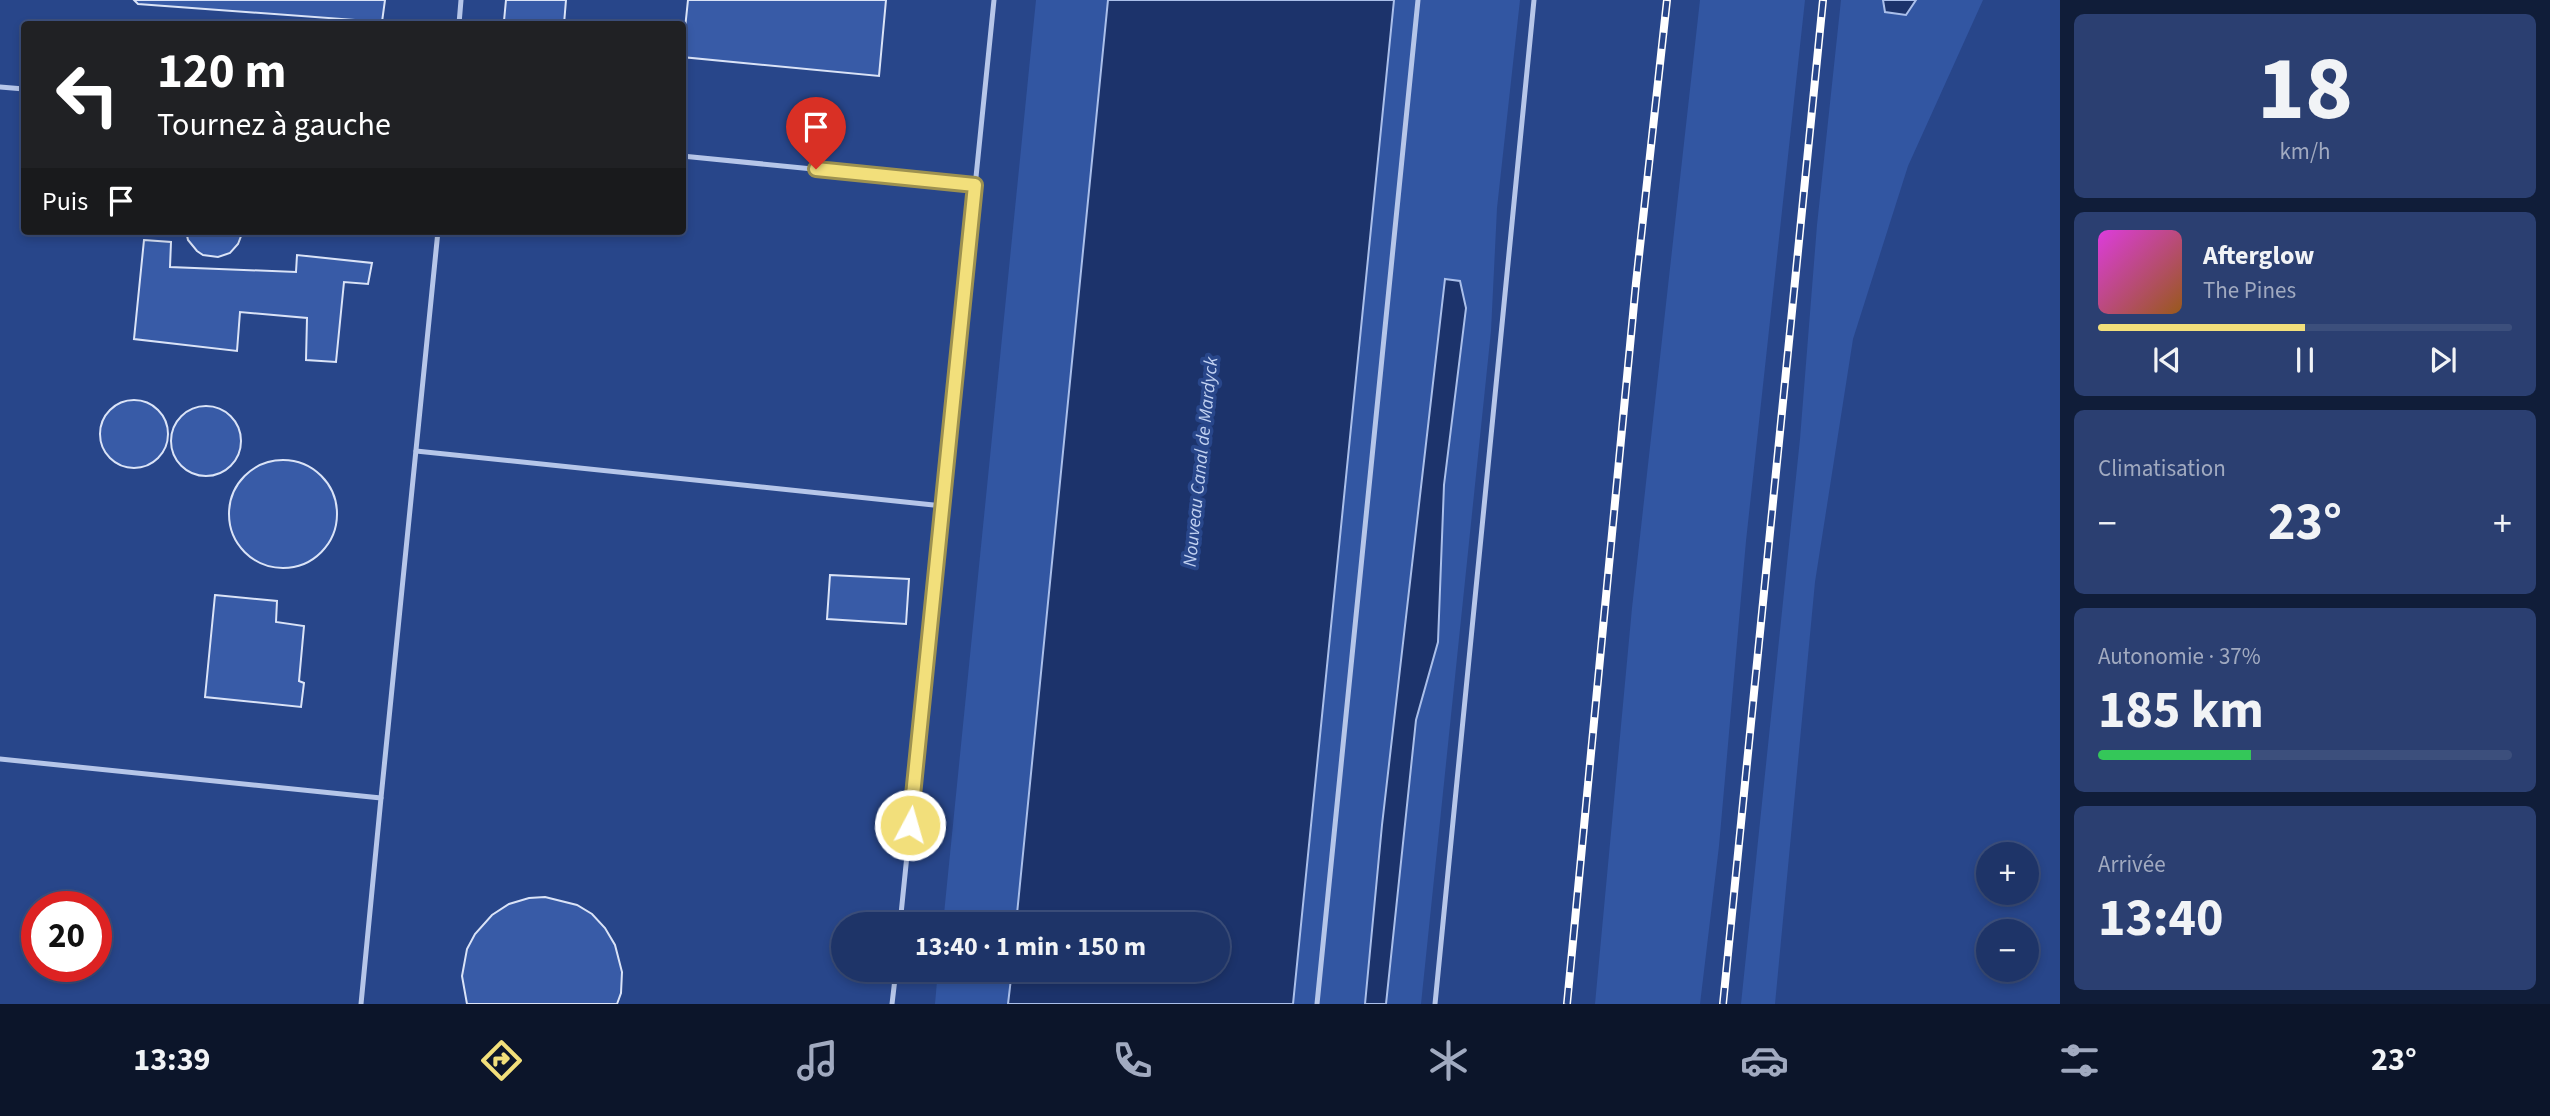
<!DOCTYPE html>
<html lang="fr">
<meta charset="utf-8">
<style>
body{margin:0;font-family:"Source Sans 3",sans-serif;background:#2b3f71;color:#f1f3f6;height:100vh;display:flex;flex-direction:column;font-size:26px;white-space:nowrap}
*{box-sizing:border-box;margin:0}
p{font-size:23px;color:#a1aac0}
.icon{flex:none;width:38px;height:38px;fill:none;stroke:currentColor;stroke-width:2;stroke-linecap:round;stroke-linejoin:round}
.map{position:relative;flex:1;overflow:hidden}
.side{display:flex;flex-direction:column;gap:14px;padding:14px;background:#101d39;width:490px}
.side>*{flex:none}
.banner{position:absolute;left:21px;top:21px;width:665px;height:214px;border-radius:7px;box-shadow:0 4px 10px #0003,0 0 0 2px #3c4f7c;background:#202124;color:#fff;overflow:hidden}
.tools{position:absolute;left:1976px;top:842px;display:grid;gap:14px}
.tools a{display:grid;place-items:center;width:63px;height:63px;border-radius:50%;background:#1e3468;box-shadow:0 4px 10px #0003,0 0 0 2px #3c4f7c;font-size:35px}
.speed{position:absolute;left:21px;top:891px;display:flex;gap:14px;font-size:35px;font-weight:700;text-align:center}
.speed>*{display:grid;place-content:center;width:91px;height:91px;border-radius:50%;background:#1e3468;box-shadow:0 4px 10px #0003,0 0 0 2px #3c4f7c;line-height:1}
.speed .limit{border:10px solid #d22;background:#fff;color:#111}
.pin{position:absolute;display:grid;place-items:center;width:60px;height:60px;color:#fff;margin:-72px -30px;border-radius:50% 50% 50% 0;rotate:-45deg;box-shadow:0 0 7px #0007}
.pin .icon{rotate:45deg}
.me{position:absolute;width:77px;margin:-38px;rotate:6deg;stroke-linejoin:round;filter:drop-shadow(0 0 5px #0008)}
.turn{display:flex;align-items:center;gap:24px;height:147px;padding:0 21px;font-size:32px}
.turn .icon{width:91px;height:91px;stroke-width:2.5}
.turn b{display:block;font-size:49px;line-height:60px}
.then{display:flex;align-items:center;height:66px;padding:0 21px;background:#0003;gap:14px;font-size:26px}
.big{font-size:52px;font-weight:700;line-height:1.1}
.side .widget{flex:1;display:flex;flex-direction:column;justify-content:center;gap:10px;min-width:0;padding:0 24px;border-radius:10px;background:#2b3f71}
.side .dial{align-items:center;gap:0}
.dial b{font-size:91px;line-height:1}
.song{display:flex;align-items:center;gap:21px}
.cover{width:84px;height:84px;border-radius:10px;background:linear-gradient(135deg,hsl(300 70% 55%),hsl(30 70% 35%))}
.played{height:7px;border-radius:4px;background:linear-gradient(90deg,#f2df7b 50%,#3c4f7c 50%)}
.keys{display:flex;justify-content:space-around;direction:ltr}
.heat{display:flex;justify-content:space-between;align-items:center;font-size:38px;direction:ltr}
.charge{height:10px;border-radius:5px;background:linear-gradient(90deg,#34c759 37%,#3c4f7c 0)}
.trip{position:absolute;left:831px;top:912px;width:399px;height:70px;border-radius:35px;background:#1e3468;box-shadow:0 4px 10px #0003,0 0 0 2px #3c4f7c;font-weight:700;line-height:70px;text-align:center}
.dock{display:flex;height:112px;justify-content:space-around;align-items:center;background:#0c152a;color:#a1aac0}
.dock .icon{width:49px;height:49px}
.dock .active{color:#f2df7b}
.dock b{font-size:32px;color:#f1f3f6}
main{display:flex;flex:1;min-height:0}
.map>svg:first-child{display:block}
</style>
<main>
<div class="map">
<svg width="2060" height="1004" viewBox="0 0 2060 1004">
<rect width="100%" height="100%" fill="#28468a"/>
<g fill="#3256a2">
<polygon points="1036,0 1108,0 1016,924 943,924"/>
<polygon points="1394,0 1520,0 1497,208 1491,331 1421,1004 1386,1004 1416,720 1438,642 1444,485 1466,308 1460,281 1445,280 1382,825 1365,1004 1293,1004"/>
<polygon points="1700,0 1805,0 1746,541 1719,846 1700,1004 1595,1004 1632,608"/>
<polygon points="1841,0 1883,0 1885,12 1906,15 1916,0 1983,0 1908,166 1853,339 1815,582 1775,1004 1741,1004 1800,439 1817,225"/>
<polygon points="938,970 1012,970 1008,1004 935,1004"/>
</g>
<g fill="#1c336b" stroke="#aabfea" stroke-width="2">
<polygon points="1108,0 1394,0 1293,1004 1008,1004 1012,970 1218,970 1218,924 1016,924"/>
<polygon points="1883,0 1916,0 1906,15 1885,12"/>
<polygon points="1445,279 1460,281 1466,308 1444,485 1438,642 1416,720 1386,1004 1365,1004 1382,825"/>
</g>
<g fill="#385ba7" stroke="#dae3f7" stroke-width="2">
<polygon points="134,0 385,0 382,22 138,4"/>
<polygon points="506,0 566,0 564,24 504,21"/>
<polygon points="688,0 886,0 879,76 682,57"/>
<polygon points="186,231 243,231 238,244 230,253 218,257 203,255 197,251 188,240"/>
<polygon points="144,240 171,242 170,267 296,272 297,255 372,263 368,284 344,282 336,362 306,360 307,318 240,312 237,351 134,339"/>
<circle cx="134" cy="434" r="34"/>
<circle cx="206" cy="441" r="35"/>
<circle cx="283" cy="514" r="54"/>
<polygon points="830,575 909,579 906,624 827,619"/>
<polygon points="215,595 277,601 276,622 304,626 299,681 304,683 301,707 205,697"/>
<polygon points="545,897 577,905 592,914 605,928 615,945 622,972 621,993 617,1004 467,1004 462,976 467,949 475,934 492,915 509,904 529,898"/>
</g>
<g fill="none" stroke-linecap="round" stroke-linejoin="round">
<g stroke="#b6c6e9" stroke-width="5">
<polyline points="459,24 461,0"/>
<polyline points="0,87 24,89"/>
<polyline points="682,156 975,185"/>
<polyline points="416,451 943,506"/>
<polyline points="0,759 381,798 361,1004"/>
<polyline points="381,798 438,231"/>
<polyline points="900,924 994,0"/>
<polyline points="892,1004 896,970"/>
<polyline points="1317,1004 1418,0"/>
<polyline points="1435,1004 1534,0"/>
</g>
<defs>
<g id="rail">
<polyline points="1567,1004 1636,283 1667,0"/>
<polyline points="1723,1004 1823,0"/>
</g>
</defs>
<use href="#rail" stroke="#fff" stroke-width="8"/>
<use href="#rail" stroke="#28468a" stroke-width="5" stroke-dasharray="16" stroke-linecap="butt"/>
</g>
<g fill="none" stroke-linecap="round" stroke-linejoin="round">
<defs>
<polyline id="route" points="816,169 975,185 910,825"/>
</defs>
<use href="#route" stroke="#9d9150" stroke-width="18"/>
<use href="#route" stroke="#f2df7b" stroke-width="12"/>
</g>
<g text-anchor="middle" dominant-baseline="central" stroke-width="7" stroke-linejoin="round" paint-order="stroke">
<g font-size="19" font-style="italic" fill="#c1d1f1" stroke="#28468a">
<text transform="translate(1201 462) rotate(-84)">Nouveau Canal de Mardyck</text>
</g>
</g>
</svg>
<div class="tools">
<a>+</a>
<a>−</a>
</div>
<div class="speed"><div class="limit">20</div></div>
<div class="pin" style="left:816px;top:169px;background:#d93025"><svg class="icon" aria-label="arrive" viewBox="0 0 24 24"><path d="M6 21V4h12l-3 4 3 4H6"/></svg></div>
<svg class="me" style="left:910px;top:825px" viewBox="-20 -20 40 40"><circle r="17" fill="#f2df7b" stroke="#fff" stroke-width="3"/><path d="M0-11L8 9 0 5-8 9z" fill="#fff"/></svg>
<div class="trip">13:40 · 1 min · 150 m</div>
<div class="banner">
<div class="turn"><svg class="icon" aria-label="left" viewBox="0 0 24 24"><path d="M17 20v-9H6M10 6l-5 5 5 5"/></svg><div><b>120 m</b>Tournez à gauche</div></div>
<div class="then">Puis<svg class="icon" aria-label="arrive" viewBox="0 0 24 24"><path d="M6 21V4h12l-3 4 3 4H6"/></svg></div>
</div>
</div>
<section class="side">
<div class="widget dial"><b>18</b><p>km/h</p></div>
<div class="widget">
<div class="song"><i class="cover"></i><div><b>Afterglow</b><p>The Pines</p></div></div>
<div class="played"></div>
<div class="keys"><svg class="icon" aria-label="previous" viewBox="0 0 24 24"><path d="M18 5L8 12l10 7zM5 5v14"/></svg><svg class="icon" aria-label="pause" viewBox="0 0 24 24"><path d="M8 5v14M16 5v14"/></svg><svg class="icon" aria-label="next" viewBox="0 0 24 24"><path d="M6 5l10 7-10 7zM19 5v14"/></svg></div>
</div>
<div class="widget"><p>Climatisation</p>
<div class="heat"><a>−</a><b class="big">23°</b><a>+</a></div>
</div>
<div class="widget"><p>Autonomie · 37%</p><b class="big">185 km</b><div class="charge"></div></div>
<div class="widget"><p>Arrivée</p><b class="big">13:40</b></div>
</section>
</main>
<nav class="dock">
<b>13:39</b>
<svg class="icon active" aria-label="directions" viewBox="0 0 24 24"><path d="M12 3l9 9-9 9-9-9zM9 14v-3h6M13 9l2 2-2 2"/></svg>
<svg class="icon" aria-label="music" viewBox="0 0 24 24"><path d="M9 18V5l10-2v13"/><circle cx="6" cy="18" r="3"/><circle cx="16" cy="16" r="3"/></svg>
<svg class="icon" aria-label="phone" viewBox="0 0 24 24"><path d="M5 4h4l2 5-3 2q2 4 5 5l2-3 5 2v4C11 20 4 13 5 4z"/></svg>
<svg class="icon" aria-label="climate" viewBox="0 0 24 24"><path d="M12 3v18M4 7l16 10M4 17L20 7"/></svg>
<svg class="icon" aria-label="car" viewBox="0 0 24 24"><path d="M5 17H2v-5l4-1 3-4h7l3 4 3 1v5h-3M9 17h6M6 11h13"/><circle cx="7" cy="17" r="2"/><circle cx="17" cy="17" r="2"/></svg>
<svg class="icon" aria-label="filters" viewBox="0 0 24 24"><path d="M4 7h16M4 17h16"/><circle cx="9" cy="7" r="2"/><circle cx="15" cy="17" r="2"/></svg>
<b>23°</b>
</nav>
